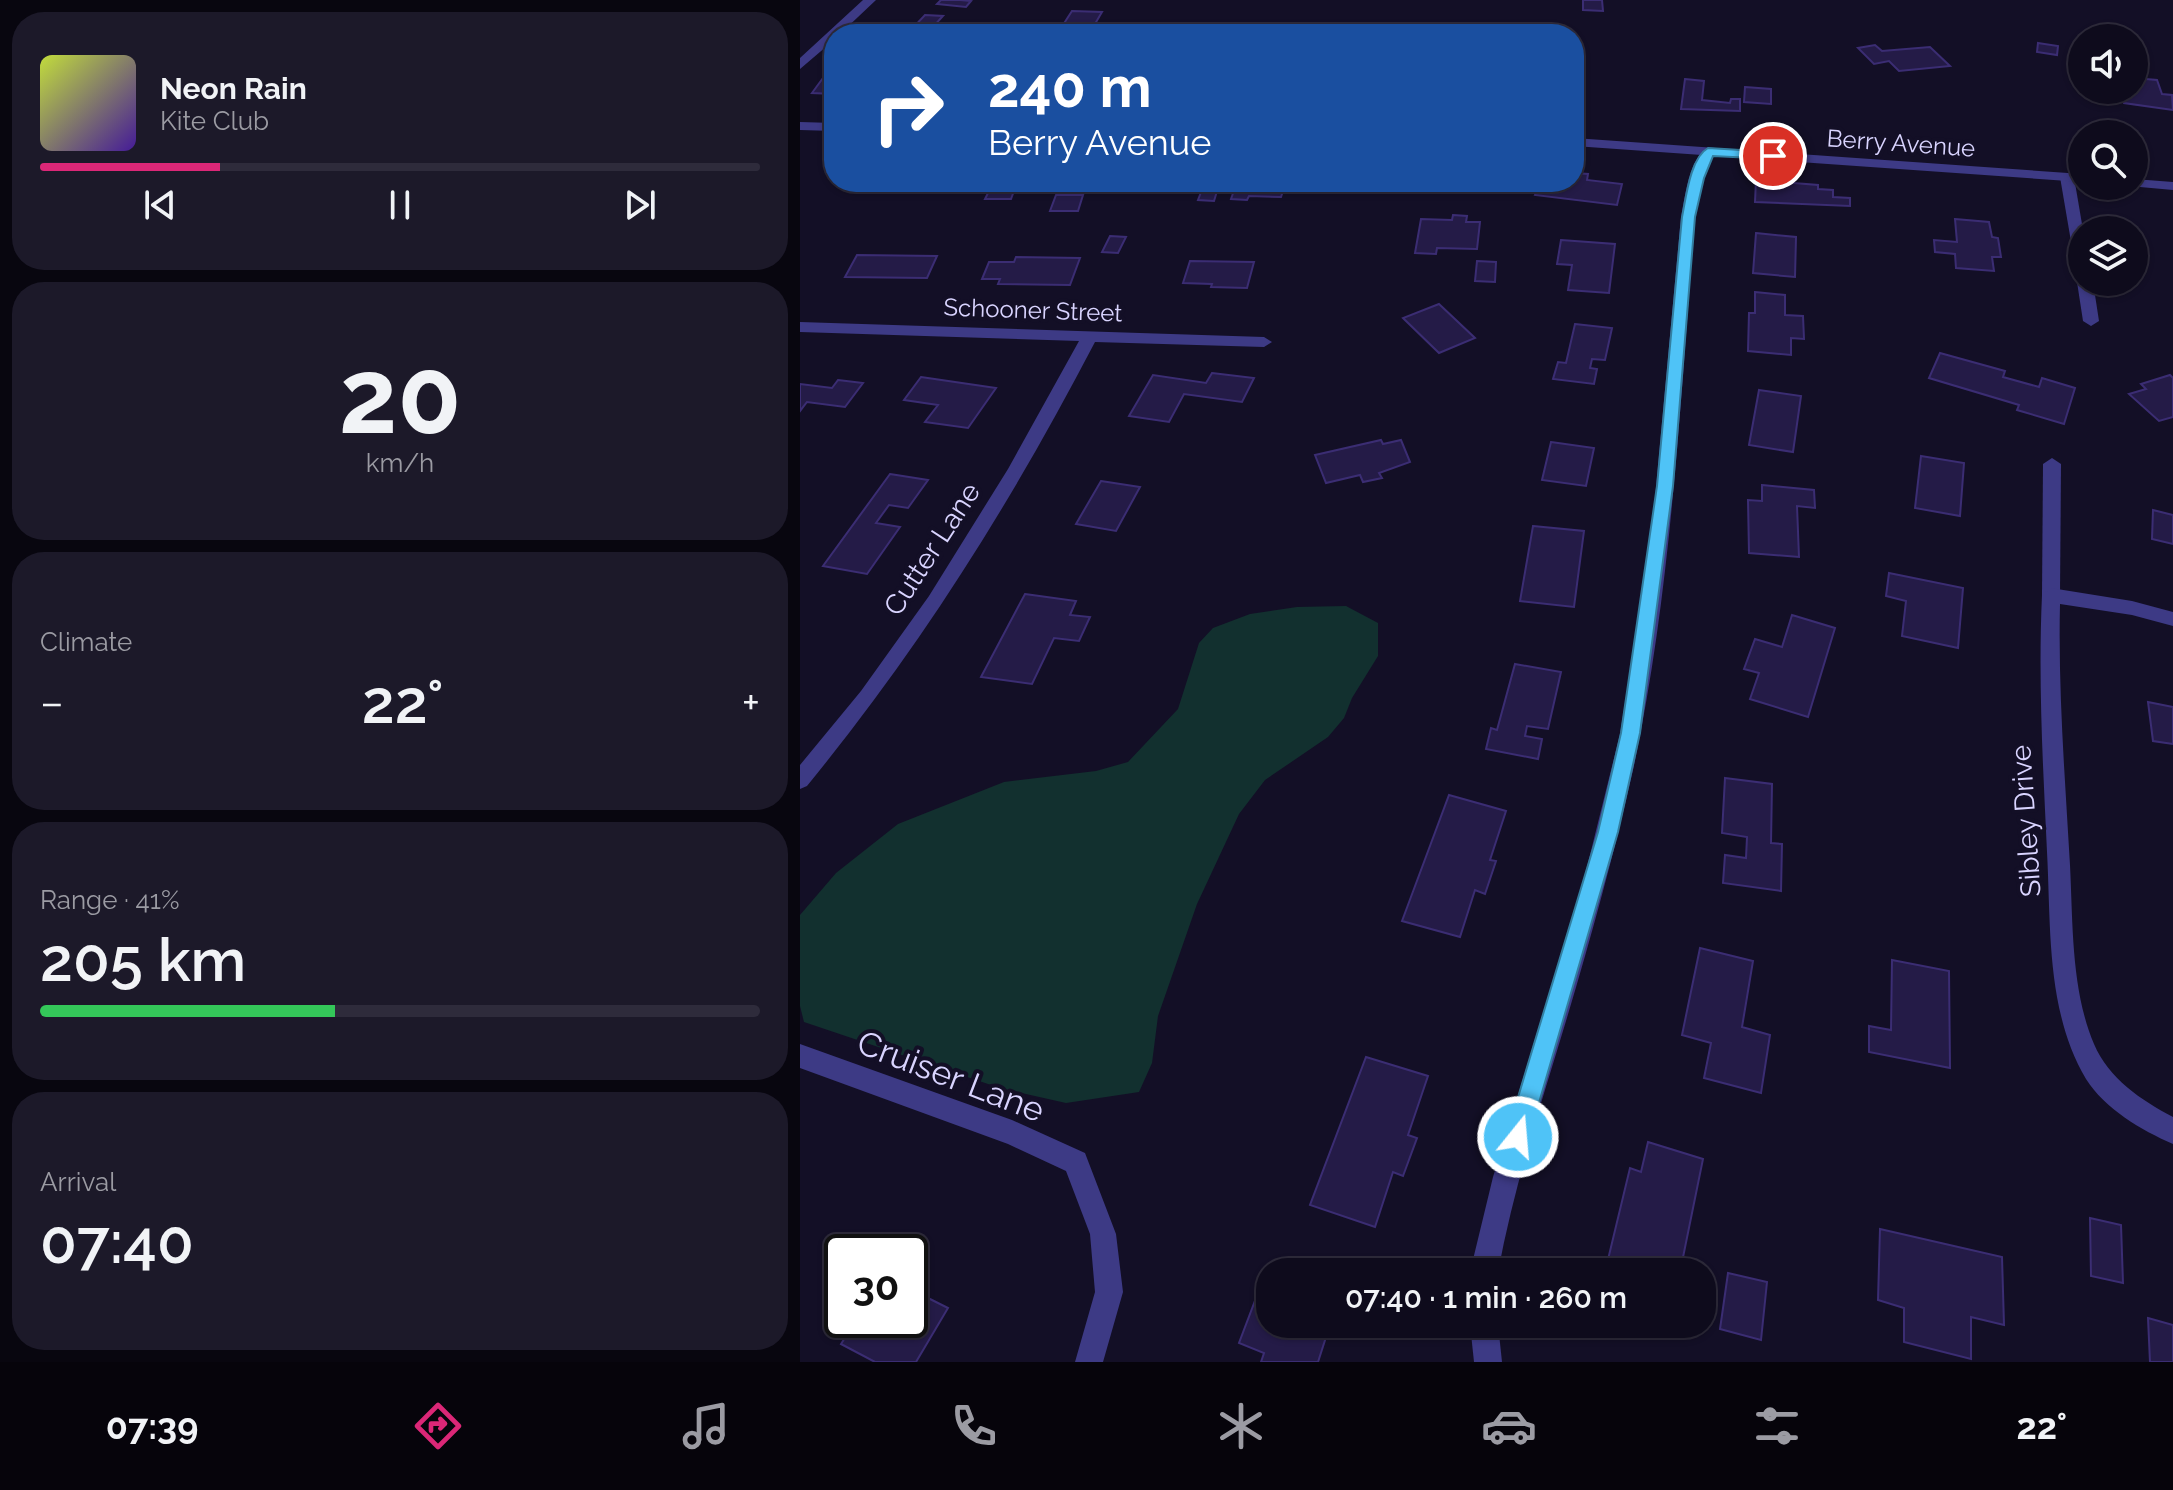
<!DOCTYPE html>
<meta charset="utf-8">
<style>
body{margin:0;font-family:Raleway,sans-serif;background:#1c1929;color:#f1f3f6;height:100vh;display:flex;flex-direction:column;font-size:30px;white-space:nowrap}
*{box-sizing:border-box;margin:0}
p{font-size:26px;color:#9b9ba3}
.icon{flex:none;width:44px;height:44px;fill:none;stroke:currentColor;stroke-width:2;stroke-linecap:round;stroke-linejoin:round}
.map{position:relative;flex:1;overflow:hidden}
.sheet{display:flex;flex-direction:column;gap:12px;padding:12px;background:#08060f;width:800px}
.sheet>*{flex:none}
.guide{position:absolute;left:24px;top:24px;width:760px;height:168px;border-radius:32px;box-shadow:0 2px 6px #0004,0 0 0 2px #2e2b3b;background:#1a4fa0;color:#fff;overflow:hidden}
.controls{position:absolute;left:1268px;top:24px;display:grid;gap:16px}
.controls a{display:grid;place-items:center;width:80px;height:80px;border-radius:50%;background:#0e0b1c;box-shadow:0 2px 6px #0004,0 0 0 2px #2e2b3b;font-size:40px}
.speed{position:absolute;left:24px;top:1234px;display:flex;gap:16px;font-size:40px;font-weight:700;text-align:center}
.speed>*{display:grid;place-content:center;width:104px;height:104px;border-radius:50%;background:#0e0b1c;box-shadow:0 2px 6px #0004,0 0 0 2px #2e2b3b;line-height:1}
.speed .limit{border:4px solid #111;border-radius:12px;background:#fff;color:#111}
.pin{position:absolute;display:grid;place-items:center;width:68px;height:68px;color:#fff;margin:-34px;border:4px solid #fff;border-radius:50%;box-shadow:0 2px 8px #0007}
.me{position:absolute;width:88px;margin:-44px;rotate:17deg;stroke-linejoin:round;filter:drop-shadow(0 0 6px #0008)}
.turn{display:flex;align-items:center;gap:28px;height:168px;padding:0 32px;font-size:36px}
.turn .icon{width:104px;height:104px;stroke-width:2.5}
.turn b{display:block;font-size:56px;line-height:68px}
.big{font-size:60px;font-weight:600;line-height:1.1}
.sheet .widget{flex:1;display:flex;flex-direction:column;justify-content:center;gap:12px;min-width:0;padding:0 28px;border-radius:32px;background:#1c1929}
.sheet .dial{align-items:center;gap:0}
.dial b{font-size:104px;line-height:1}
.song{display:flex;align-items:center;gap:24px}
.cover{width:96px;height:96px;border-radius:12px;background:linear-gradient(135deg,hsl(70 70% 55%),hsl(260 70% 35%))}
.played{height:8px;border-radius:4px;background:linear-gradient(90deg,#db2777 25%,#2e2b3b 25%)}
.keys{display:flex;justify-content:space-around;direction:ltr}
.heat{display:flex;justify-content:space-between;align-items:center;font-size:44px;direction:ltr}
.charge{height:12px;border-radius:6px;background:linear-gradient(90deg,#34c759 41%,#2e2b3b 0)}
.trip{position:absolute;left:456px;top:1258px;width:460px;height:80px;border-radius:32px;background:#0e0b1c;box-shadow:0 2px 6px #0004,0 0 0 2px #2e2b3b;font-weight:600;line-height:80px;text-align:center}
.dock{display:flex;height:128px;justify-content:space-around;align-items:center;background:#06040b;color:#9b9ba3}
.dock .icon{width:56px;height:56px}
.dock .current{color:#db2777}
.dock b{font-size:36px;color:#f1f3f6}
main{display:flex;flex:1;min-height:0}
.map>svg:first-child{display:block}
</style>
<main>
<section class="sheet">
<div class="widget">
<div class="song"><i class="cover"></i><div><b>Neon Rain</b><p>Kite Club</p></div></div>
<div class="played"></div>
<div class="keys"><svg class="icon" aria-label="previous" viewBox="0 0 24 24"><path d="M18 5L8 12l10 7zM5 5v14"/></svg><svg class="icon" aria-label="pause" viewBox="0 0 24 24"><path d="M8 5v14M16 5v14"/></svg><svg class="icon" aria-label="next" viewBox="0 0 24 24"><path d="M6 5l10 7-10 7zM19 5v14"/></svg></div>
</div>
<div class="widget dial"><b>20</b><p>km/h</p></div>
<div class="widget"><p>Climate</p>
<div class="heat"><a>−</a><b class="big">22°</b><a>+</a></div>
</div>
<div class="widget"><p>Range · 41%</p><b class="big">205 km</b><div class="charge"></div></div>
<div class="widget"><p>Arrival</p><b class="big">07:40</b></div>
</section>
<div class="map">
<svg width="1373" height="1362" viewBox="0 0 1373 1362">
<rect width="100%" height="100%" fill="#130f26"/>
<polygon fill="#12302f" points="546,606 578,623 578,656 552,698 544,718 528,737 465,780 439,814 397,904 358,1016 352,1063 339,1092 266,1103 200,1088 4,1022 0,1006 0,915 36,873 98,824 204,782 296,771 328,762 378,709 399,643 413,628 450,614 497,607"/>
<g fill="#241b47" stroke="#3b2d73" stroke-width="2">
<polygon points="141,0 160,0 171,1 166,7 137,4"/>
<polygon points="783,0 802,0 803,11 783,10"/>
<polygon points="272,11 302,12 292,29 261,28"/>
<polygon points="125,15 143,16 132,28 141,29 136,34 108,33"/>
<polygon points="1238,43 1258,46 1257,55 1237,52"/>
<polygon points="1075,45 1082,51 1130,47 1150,66 1099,71 1089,61 1074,64 1058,48"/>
<polygon points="23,78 34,79 34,94 12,93"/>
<polygon points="1334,78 1357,80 1362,94 1372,95 1373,110 1324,103 1321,93 1332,95"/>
<polygon points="885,79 904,81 902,100 930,103 931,99 940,99 940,111 881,109"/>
<polygon points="945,87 971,89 971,104 944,102"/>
<polygon points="774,173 788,174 787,180 822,184 817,205 735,195 740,182 774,182"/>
<polygon points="956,180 1018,185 1018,189 1033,190 1033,197 1050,198 1050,206 955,202"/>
<polygon points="176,182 246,182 242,191 214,191 211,199 185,199 190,189 173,189"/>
<polygon points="437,182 486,182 481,197 449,196 447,200 431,199"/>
<polygon points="403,187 418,188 414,201 398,200"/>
<polygon points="256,195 283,195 278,211 250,211"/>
<polygon points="653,215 667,216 666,222 680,222 677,249 637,248 636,254 615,253 621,219 652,220"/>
<polygon points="1155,219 1189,222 1192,237 1198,238 1201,257 1192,257 1194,271 1156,268 1155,254 1135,252 1134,240 1157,242"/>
<polygon points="956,233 996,237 995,277 953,273"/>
<polygon points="310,236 326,237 318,253 302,252"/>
<polygon points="761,240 815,244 809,293 768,290 772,265 757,264"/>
<polygon points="57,255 137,256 127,278 45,277"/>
<polygon points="216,257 280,258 270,285 198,284 200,279 182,279 189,262 214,262"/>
<polygon points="390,261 454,262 447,288 411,287 412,284 383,283"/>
<polygon points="677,261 696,262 695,282 675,281"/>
<polygon points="955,292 985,295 985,315 1003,316 1004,339 991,338 991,355 948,351 949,313 955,313"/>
<polygon points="639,304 675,338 639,353 603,318"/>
<polygon points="775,324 812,328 805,360 792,359 790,368 797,369 794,384 753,379 758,362 766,363"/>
<polygon points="1140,353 1205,371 1203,377 1239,387 1242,378 1275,388 1264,424 1217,410 1219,405 1129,378"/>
<polygon points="412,373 454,378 442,402 384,394 369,422 329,416 353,375 406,383"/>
<polygon points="1370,375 1373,378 1373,417 1359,421 1329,394 1346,389 1341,384"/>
<polygon points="121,377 196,388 168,428 125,422 138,405 104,400"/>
<polygon points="38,380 63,383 45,407 7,402 0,411 0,384 32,388"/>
<polygon points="959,390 1001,396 993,452 949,445"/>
<polygon points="581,440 583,444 601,440 610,462 579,473 582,478 563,482 560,475 526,483 515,455"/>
<polygon points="751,442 794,448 786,486 742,480"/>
<polygon points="1121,456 1164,463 1160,516 1115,508"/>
<polygon points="90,474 128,480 108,508 89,505 76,523 100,527 67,574 23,566"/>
<polygon points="301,481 340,487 316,531 276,524"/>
<polygon points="962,485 1014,490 1015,508 997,506 999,557 949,553 948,500 962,501"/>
<polygon points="1353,510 1373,515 1373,544 1352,539"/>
<polygon points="733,526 784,531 774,607 720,601"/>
<polygon points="1089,573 1163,588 1158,648 1102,636 1106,601 1086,596"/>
<polygon points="225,594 276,601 270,615 290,617 279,641 254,638 232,684 181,677"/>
<polygon points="992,615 1035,628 1008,717 950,699 959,673 944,669 955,639 982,647"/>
<polygon points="715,664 761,672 748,729 727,726 725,736 742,739 738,759 686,749 691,728 697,730"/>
<polygon points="1348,702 1373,707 1373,744 1353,741"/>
<polygon points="925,778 972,784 971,843 982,844 981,891 923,883 925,855 946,858 947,837 922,833"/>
<polygon points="649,795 706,811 690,860 696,861 685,894 675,890 660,937 602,921"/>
<polygon points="900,948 953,961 942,1027 970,1035 961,1093 904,1078 911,1043 882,1035"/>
<polygon points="1092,960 1149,971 1150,1068 1069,1052 1069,1026 1091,1030"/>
<polygon points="566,1057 628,1076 608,1135 617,1138 603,1176 593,1172 575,1227 510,1205"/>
<polygon points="848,1142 903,1159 880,1272 805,1272 830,1168 841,1172"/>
<polygon points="1290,1218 1321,1225 1323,1283 1291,1276"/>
<polygon points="1080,1229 1202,1257 1204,1325 1171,1317 1171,1359 1104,1342 1104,1308 1078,1300"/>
<polygon points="928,1273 967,1282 961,1340 920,1329"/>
<polygon points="464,1277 470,1279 470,1324 493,1324 526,1337 518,1362 461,1362 464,1353 439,1343"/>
<polygon points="110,1289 148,1308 116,1362 75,1362 41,1344 56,1320 110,1320"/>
<polygon points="1348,1318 1373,1325 1373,1362 1350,1362"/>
</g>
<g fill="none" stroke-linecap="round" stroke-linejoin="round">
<polygon fill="#3d3a85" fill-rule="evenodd" points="1252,458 1261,464 1260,595 1251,602 1242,595 1243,464"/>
<g fill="#3d3a85" fill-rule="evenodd">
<polygon points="63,0 76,0 40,34 34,34 34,40 0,69 0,58"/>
<path d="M908 148 915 152 904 178 895 217C880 402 872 588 833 770 814 854 791 938 766 1021 741 1104 714 1186 698 1272H670L693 1177 784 879 820 734 851 542 881 217C885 198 889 157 908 148Z"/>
<polygon points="1267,173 1274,177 1283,230 1282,269 1275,265 1260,177"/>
<polygon points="1282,278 1282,282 1293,282 1299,321 1291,326 1283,321 1277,282"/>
<path d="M0 322 464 337 472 342 464 347 295 342C211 503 122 645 7 786L0 789V765L61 691 129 596 208 469 279 341 0 332Z"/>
<path d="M1251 588 1332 601 1373 612V626L1332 615 1260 604C1258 691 1265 778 1270 865 1273 923 1271 990 1294 1044 1309 1079 1341 1100 1373 1117V1144C1341 1130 1305 1109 1286 1079 1246 1012 1251 926 1247 852 1243 766 1238 681 1242 595Z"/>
<polygon points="0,1044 212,1120 285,1153 316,1234 323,1292 303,1362 275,1362 295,1292 290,1234 266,1171 208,1144 0,1068"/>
<polygon points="670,1324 698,1324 702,1362 674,1362"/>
</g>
<g fill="#3d3a85" fill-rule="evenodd">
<polygon points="0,122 34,123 34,131 0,130"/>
<polygon points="774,138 1282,174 1282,182 774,146"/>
<polygon points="1334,179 1373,182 1373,190 1329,186 1334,186"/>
</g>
</g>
<path fill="#4fc3f7" stroke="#337fa1" stroke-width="2" d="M908 148 973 152 979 156 973 159 913 156 904 178 895 217 873 486 840 733 818 832 729 1137 726 1145 718 1148 710 1145 706 1137 798 832 821 733 857 486 882 217C886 198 890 158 908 148Z"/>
<g text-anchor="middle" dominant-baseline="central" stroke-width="8" stroke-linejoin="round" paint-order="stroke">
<g font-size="24" fill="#d9d4ff" stroke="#130f26">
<text transform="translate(1101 143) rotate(4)">Berry Avenue</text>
<text transform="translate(233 310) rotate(2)">Schooner Street</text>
</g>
<g font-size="28" fill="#d9d4ff" stroke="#130f26">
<text transform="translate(132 549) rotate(-57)">Cutter Lane</text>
<text transform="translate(1226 821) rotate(-94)">Sibley Drive</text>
</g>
<g font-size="34" fill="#d9d4ff" stroke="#130f26">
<text transform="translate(151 1076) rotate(21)">Cruiser Lane</text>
</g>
</g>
</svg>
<div class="controls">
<a><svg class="icon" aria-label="sound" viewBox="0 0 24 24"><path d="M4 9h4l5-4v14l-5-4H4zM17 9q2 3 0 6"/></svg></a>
<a><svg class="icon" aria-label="search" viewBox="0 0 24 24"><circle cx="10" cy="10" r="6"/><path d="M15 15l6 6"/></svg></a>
<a><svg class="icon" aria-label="layers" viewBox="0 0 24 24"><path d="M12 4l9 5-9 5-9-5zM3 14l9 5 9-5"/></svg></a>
</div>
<div class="speed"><div class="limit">30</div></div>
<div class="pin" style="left:973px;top:156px;background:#d93025"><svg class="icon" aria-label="arrive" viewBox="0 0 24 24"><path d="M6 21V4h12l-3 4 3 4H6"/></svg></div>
<svg class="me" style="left:718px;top:1137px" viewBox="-20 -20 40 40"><circle r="17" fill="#4fc3f7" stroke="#fff" stroke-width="3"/><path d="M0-11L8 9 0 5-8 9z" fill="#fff"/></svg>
<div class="trip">07:40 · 1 min · 260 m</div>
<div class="guide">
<div class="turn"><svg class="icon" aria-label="right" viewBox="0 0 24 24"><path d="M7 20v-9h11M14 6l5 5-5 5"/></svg><div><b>240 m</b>Berry Avenue</div></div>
</div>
</div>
</main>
<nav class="dock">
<b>07:39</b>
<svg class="icon current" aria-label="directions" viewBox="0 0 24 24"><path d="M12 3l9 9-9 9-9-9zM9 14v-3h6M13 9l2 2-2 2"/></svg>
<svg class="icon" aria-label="music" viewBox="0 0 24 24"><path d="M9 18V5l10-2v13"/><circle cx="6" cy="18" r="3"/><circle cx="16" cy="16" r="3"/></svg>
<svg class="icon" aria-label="phone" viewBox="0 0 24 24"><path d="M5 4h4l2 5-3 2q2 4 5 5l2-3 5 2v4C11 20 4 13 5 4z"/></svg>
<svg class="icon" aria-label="climate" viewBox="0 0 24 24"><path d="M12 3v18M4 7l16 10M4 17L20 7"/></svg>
<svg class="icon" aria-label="car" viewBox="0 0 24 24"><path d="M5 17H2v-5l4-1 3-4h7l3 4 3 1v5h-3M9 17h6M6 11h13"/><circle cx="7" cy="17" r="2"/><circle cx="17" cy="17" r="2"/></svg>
<svg class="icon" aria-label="filters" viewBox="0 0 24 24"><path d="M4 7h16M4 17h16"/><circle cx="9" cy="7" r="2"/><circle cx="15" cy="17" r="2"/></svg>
<b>22°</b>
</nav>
